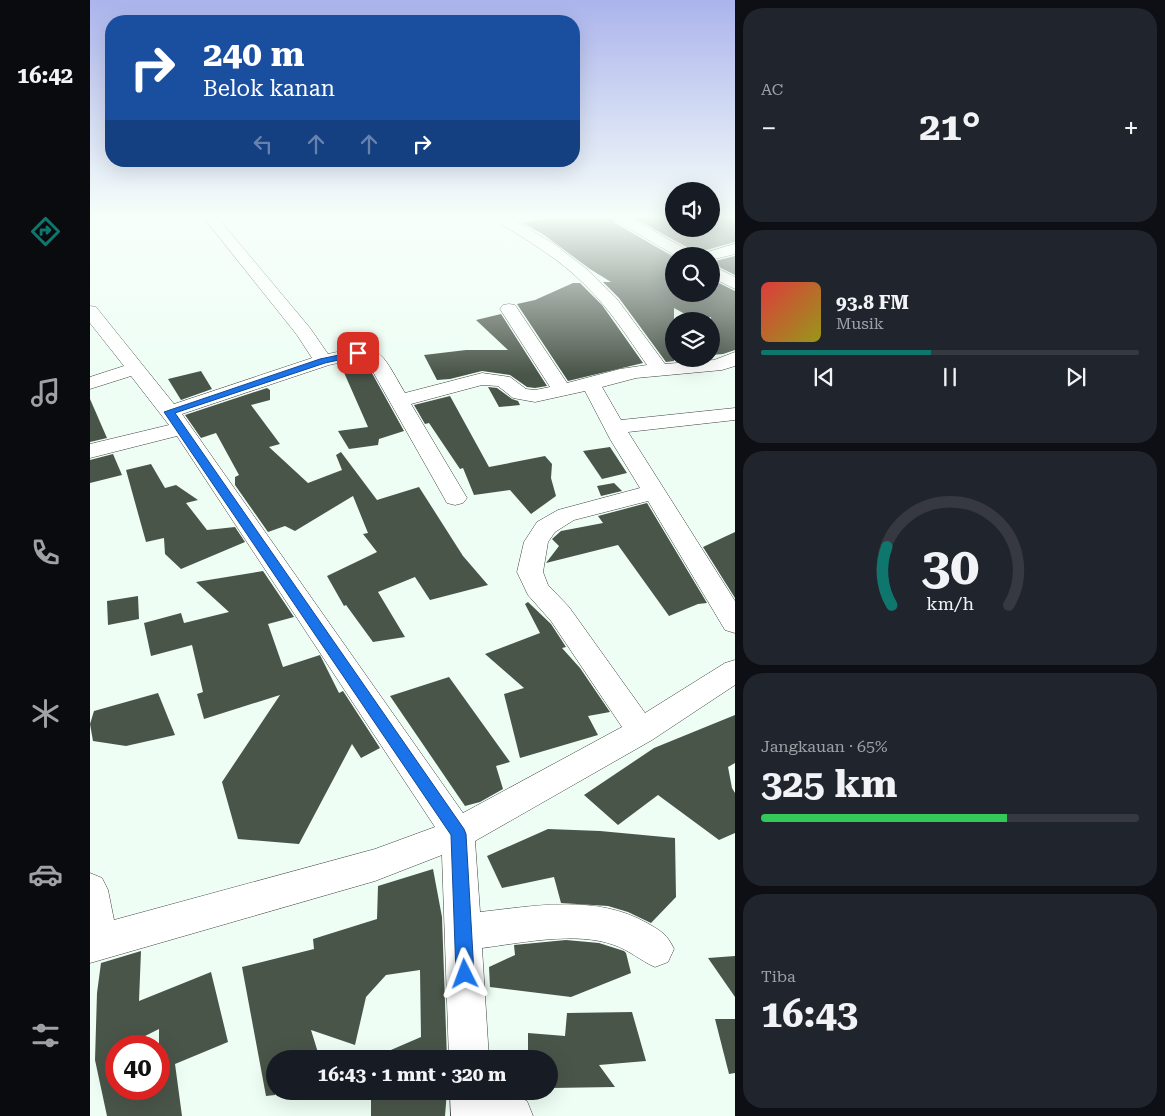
<!DOCTYPE html>
<html lang="id">
<meta charset="utf-8">
<style>
body{margin:0;font-family:"Roboto Serif",serif;background:#20242c;color:#f1f3f6;height:100vh;display:flex;flex-direction:column;font-size:19px;white-space:nowrap}
*{box-sizing:border-box;margin:0}
p{font-size:16px;color:#9ea1a6}
.icon{flex:none;width:28px;height:28px;fill:none;stroke:currentColor;stroke-width:2;stroke-linecap:round;stroke-linejoin:round}
.map{position:relative;flex:1;overflow:hidden}
.side{display:flex;flex-direction:column;gap:8px;padding:8px;background:#0d0f14;width:430px}
.side>*{flex:none}
.banner{position:absolute;left:15px;top:15px;width:475px;height:152px;border-radius:20px;box-shadow:0 5px 20px #0002;background:#1a4fa0;color:#fff;overflow:hidden}
.fabs{position:absolute;left:575px;top:182px;display:grid;gap:10px}
.fabs a{display:grid;place-items:center;width:55px;height:55px;border-radius:50%;background:#171b24;box-shadow:0 5px 20px #0002;font-size:25px}
.speed{position:absolute;left:15px;top:1035px;display:flex;gap:10px;font-size:25px;font-weight:700;text-align:center}
.speed>*{display:grid;place-content:center;width:65px;height:65px;border-radius:50%;background:#171b24;box-shadow:0 5px 20px #0002;line-height:1}
.speed .limit{border:8px solid #d22;background:#fff;color:#111}
.pin{position:absolute;display:grid;place-items:center;width:42px;height:42px;color:#fff;margin:-21px;border-radius:10px;box-shadow:0 2px 8px #0006}
.me{position:absolute;width:55px;margin:-28px;rotate:357deg;stroke-linejoin:round;filter:drop-shadow(0 0 4px #0008)}
.turn{display:flex;align-items:center;gap:18px;height:105px;padding:0 15px;font-size:22px}
.turn .icon{width:65px;height:65px;stroke-width:2.5}
.turn b{display:block;font-size:35px;line-height:42px}
.lanes{display:flex;align-items:center;height:48px;padding:0 15px;background:#0003;justify-content:center;gap:25px;direction:ltr}
.lanes .off{opacity:.35}
.big{font-size:38px;font-weight:700;line-height:1.1}
.side .card{flex:1;display:flex;flex-direction:column;justify-content:center;gap:8px;min-width:0;padding:0 18px;border-radius:20px;background:#20242c}
.side .dial{align-items:center;gap:0}
.dial svg{height:130px;overflow:visible;fill:none;stroke:#363941;stroke-width:7;stroke-linecap:round;text-anchor:middle}
.dial text{fill:#f1f3f6;stroke:none}
.song{display:flex;align-items:center;gap:15px}
.cover{width:60px;height:60px;border-radius:8px;background:linear-gradient(135deg,hsl(0 70% 55%),hsl(60 70% 35%))}
.played{height:5px;border-radius:2px;background:linear-gradient(90deg,#0f766e 45%,#363941 45%)}
.keys{display:flex;justify-content:space-around;direction:ltr}
.heat{display:flex;justify-content:space-between;align-items:center;font-size:28px;direction:ltr}
.charge{height:8px;border-radius:4px;background:linear-gradient(90deg,#34c759 65%,#363941 0)}
.trip{position:absolute;left:176px;top:1050px;width:292px;height:50px;border-radius:25px;background:#171b24;box-shadow:0 5px 20px #0002;font-weight:700;line-height:50px;text-align:center}
main{display:flex;flex:1;min-height:0}
.tab-bar{display:flex;flex-direction:column;width:90px;justify-content:space-around;align-items:center;background:#090b0e;color:#9ea1a6}
.tab-bar .icon{width:35px;height:35px}
.tab-bar .selected{color:#0f766e}
.tab-bar b{font-size:22px;color:#f1f3f6}
.map>svg:first-child{display:block}
</style>
<main>
<nav class="tab-bar">
<b>16:42</b>
<svg class="icon selected" aria-label="directions" viewBox="0 0 24 24"><path d="M12 3l9 9-9 9-9-9zM9 14v-3h6M13 9l2 2-2 2"/></svg>
<svg class="icon" aria-label="music" viewBox="0 0 24 24"><path d="M9 18V5l10-2v13"/><circle cx="6" cy="18" r="3"/><circle cx="16" cy="16" r="3"/></svg>
<svg class="icon" aria-label="phone" viewBox="0 0 24 24"><path d="M5 4h4l2 5-3 2q2 4 5 5l2-3 5 2v4C11 20 4 13 5 4z"/></svg>
<svg class="icon" aria-label="climate" viewBox="0 0 24 24"><path d="M12 3v18M4 7l16 10M4 17L20 7"/></svg>
<svg class="icon" aria-label="car" viewBox="0 0 24 24"><path d="M5 17H2v-5l4-1 3-4h7l3 4 3 1v5h-3M9 17h6M6 11h13"/><circle cx="7" cy="17" r="2"/><circle cx="17" cy="17" r="2"/></svg>
<svg class="icon" aria-label="filters" viewBox="0 0 24 24"><path d="M4 7h16M4 17h16"/><circle cx="9" cy="7" r="2"/><circle cx="15" cy="17" r="2"/></svg>
</nav>
<div class="map">
<svg width="645" height="1116" viewBox="0 0 645 1116">
<rect width="100%" height="100%" fill="#eefef5"/>
<g fill="#4a554a" fill-rule="evenodd">
<polygon points="460,218 522,218 525,223 584,257 584,294 621,294 621,279 645,291 645,350 633,354 621,355 621,317 606,320 584,308 584,361 576,362 529,298 513,282 521,282 500,269 454,235 433,223"/>
<polygon points="544,218 584,218 584,229 621,229 621,218 645,218 645,242 613,251 610,256 607,256 604,251"/>
<polygon points="645,256 645,275 621,263 621,262"/>
<polygon points="483,283 490,283 512,305 553,363 478,381 427,304 445,300"/>
<polygon points="411,314 457,386 445,388 437,387 420,375 392,371 360,379 347,380 334,355 376,350 418,350 386,320"/>
<polygon points="270,362 278,366 314,431 289,439 288,445 259,449 248,431 278,427 252,368"/>
<polygon points="111,371 122,389 91,400 78,379"/>
<polygon points="398,387 407,388 422,399 428,401 430,405 409,407"/>
<polygon points="177,388 180,390 180,400 161,405 190,444 179,447 218,483 252,470 246,455 251,452 287,500 329,487 373,556 398,585 340,600 325,577 288,592 315,637 283,642 256,605 254,606 237,576 287,552 273,534 278,533 263,496 205,531 195,526 178,532 145,485 145,477 149,475 126,433 111,438 95,415"/>
<polygon points="360,396 399,467 455,456 462,464 461,478 466,496 441,514 420,490 384,495 373,468 370,469 339,423 335,424 324,405"/>
<polygon points="0,399 17,438 0,442"/>
<polygon points="520,447 537,473 512,479 493,451"/>
<polygon points="23,454 32,475 0,483 0,460"/>
<polygon points="61,464 75,488 86,485 108,500 96,503 117,530 145,527 155,542 91,569 75,554 74,538 56,542 36,470"/>
<polygon points="524,483 532,491 511,496 507,486"/>
<polygon points="557,503 617,603 608,604 579,616 528,545 456,563 469,546 462,539 471,531 513,523 508,516"/>
<polygon points="645,532 645,598 613,547"/>
<polygon points="173,571 204,617 178,624 193,667 230,655 249,693 253,691 290,748 271,758 262,744 209,844 148,839 132,782 190,695 114,719 107,694 113,692 102,645 61,656 54,623 91,613 94,623 139,612 106,582"/>
<polygon points="48,596 49,619 18,625 17,601"/>
<polygon points="438,602 461,624 476,647 472,648 490,668 520,712 498,716 508,735 430,758 414,694 434,688 395,654 450,633 435,604"/>
<polygon points="359,677 420,762 406,766 413,789 390,802 375,806 300,696"/>
<polygon points="68,693 85,735 36,746 3,741 0,724 4,711"/>
<polygon points="645,715 645,763 638,767 642,788 645,793 645,833 629,840 568,795 528,825 494,795 564,748"/>
<polygon points="458,829 510,831 585,838 586,897 561,923 538,912 518,906 471,903 464,877 412,888 397,856"/>
<polygon points="343,869 352,917 357,1059 280,1059 331,1037 330,970 296,975 276,997 265,1045 221,1030 230,1059 185,1059 185,1095 176,1096 152,967 224,949 223,939 287,919 288,886"/>
<polygon points="476,940 509,943 534,951 536,953 541,973 481,997 400,987 399,967 425,955 424,945"/>
<path d="M51 951 49 1001 121 972 138 1042 85 1064 92 1116H17L5 1060 7 993 11 963ZM69 1029V1089H26V1046H35Z"/>
<polygon points="645,956 645,997 618,958"/>
<polygon points="542,1012 556,1061 509,1065 525,1087 460,1088 460,1059 438,1059 438,1033 475,1036 477,1013"/>
<polygon points="625,1019 645,1019 645,1073 639,1074"/>
<polygon points="281,1091 357,1091 355,1116 281,1116"/>
</g>
<g fill="none" stroke-linecap="round" stroke-linejoin="round">
<defs>
<g id="minor">
<path d="M114 218H128L220 328 238 354C292 342 289 349 315 393L392 373 420 377 436 389 445 390 460 387 410 309 413 305 419 304 425 305 477 383 530 369 557 365C538 338 520 309 496 286 470 259 437 240 406 221L404 218H421L464 244 498 270 527 299 575 364 624 360 645 352V366L632 370 546 378 512 387 531 420 645 408V420L538 432 645 601V633L635 630 558 501 484 520 465 532 458 542 453 572 458 585 479 607 555 713 635 663 645 660V685L562 740 385 841 390 912C445 906 506 894 557 923 571 931 577 934 584 949L578 962 565 967C551 961 539 950 524 945 486 931 431 943 392 948L399 1059H359L352 855 285 881 0 963V873L12 878 18 890 24 920 285 849 345 827 87 436 0 458V444L79 425 41 376 0 389V377L34 366 0 323V306L6 307 84 404 222 358 207 335ZM268 359 278 363 357 503 365 505 373 503 377 498 321 404 392 385 408 386 423 398 445 402 495 391 520 439 550 488 468 510 447 522 434 542 427 572 438 595 461 621 532 727 373 813 92 414 239 365Z"/>
<polygon points="524,218 541,218 603,253 605,256 586,256 526,221"/>
<polygon points="645,244 645,254 621,260 621,256 612,256 614,253"/>
<polygon points="621,265 645,277 645,289 621,277"/>
<polygon points="360,1091 402,1091 402,1094 422,1095 437,1101 443,1116 361,1116"/>
</g>
</defs>
<use href="#minor" stroke="#404040" stroke-width="1"/>
<use href="#minor" fill="#fff" fill-rule="evenodd"/>
</g>
<linearGradient id="sky" x2="0" y2="1"><stop stop-color="#abb4ec"/><stop offset="0.58" stop-color="#f7fffa"/><stop offset="1" stop-color="#f7fffa" stop-opacity="0"/></linearGradient>
<rect width="645" height="374" fill="url(#sky)"/>
<polygon fill="#1a73e8" stroke="#114b97" points="268,351 272,353 271,355 235,363 85,413 374,829 376,834 384,974 381,980 375,983 369,980 366,974 361,835 74,412 230,359"/>
</svg>
<div class="fabs">
<a><svg class="icon" aria-label="sound" viewBox="0 0 24 24"><path d="M4 9h4l5-4v14l-5-4H4zM17 9q2 3 0 6"/></svg></a>
<a><svg class="icon" aria-label="search" viewBox="0 0 24 24"><circle cx="10" cy="10" r="6"/><path d="M15 15l6 6"/></svg></a>
<a><svg class="icon" aria-label="layers" viewBox="0 0 24 24"><path d="M12 4l9 5-9 5-9-5zM3 14l9 5 9-5"/></svg></a>
</div>
<div class="speed"><div class="limit">40</div></div>
<div class="pin" style="left:268px;top:353px;background:#d93025"><svg class="icon" aria-label="arrive" viewBox="0 0 24 24"><path d="M6 21V4h12l-3 4 3 4H6"/></svg></div>
<svg class="me" style="left:375px;top:974px" viewBox="-20 -20 40 40"><path d="M0-17L14 15 0 8-14 15z" fill="#1a73e8" stroke="#fff" stroke-width="4"/></svg>
<div class="trip">16:43 · 1 mnt · 320 m</div>
<div class="banner">
<div class="turn"><svg class="icon" aria-label="right" viewBox="0 0 24 24"><path d="M7 20v-9h11M14 6l5 5-5 5"/></svg><div><b>240 m</b>Belok kanan</div></div>
<div class="lanes"><svg class="icon off" aria-label="left" viewBox="0 0 24 24"><path d="M17 20v-9H6M10 6l-5 5 5 5"/></svg><svg class="icon off" aria-label="ahead" viewBox="0 0 24 24"><path d="M12 20V5M6 11l6-6 6 6"/></svg><svg class="icon off" aria-label="ahead" viewBox="0 0 24 24"><path d="M12 20V5M6 11l6-6 6 6"/></svg><svg class="icon" aria-label="right" viewBox="0 0 24 24"><path d="M7 20v-9h11M14 6l5 5-5 5"/></svg></div>
</div>
</div>
<section class="side">
<div class="card"><p>AC</p>
<div class="heat"><a>−</a><b class="big">21°</b><a>+</a></div>
</div>
<div class="card">
<div class="song"><i class="cover"></i><div><b>93.8 FM</b><p>Musik</p></div></div>
<div class="played"></div>
<div class="keys"><svg class="icon" aria-label="previous" viewBox="0 0 24 24"><path d="M18 5L8 12l10 7zM5 5v14"/></svg><svg class="icon" aria-label="pause" viewBox="0 0 24 24"><path d="M8 5v14M16 5v14"/></svg><svg class="icon" aria-label="next" viewBox="0 0 24 24"><path d="M6 5l10 7-10 7zM19 5v14"/></svg></div>
</div>
<div class="card dial"><svg viewBox="0 0 100 80">
<path d="M14 69A42 42 0 1 1 86 69"/>
<path d="M14 69A42 42 0 0 1 11 33" stroke="#0f766e"/>
<text x="50" y="56" font-size="32" font-weight="700">30</text>
<text x="50" y="72" font-size="11">km/h</text>
</svg></div>
<div class="card"><p>Jangkauan · 65%</p><b class="big">325 km</b><div class="charge"></div></div>
<div class="card"><p>Tiba</p><b class="big">16:43</b></div>
</section>
</main>
